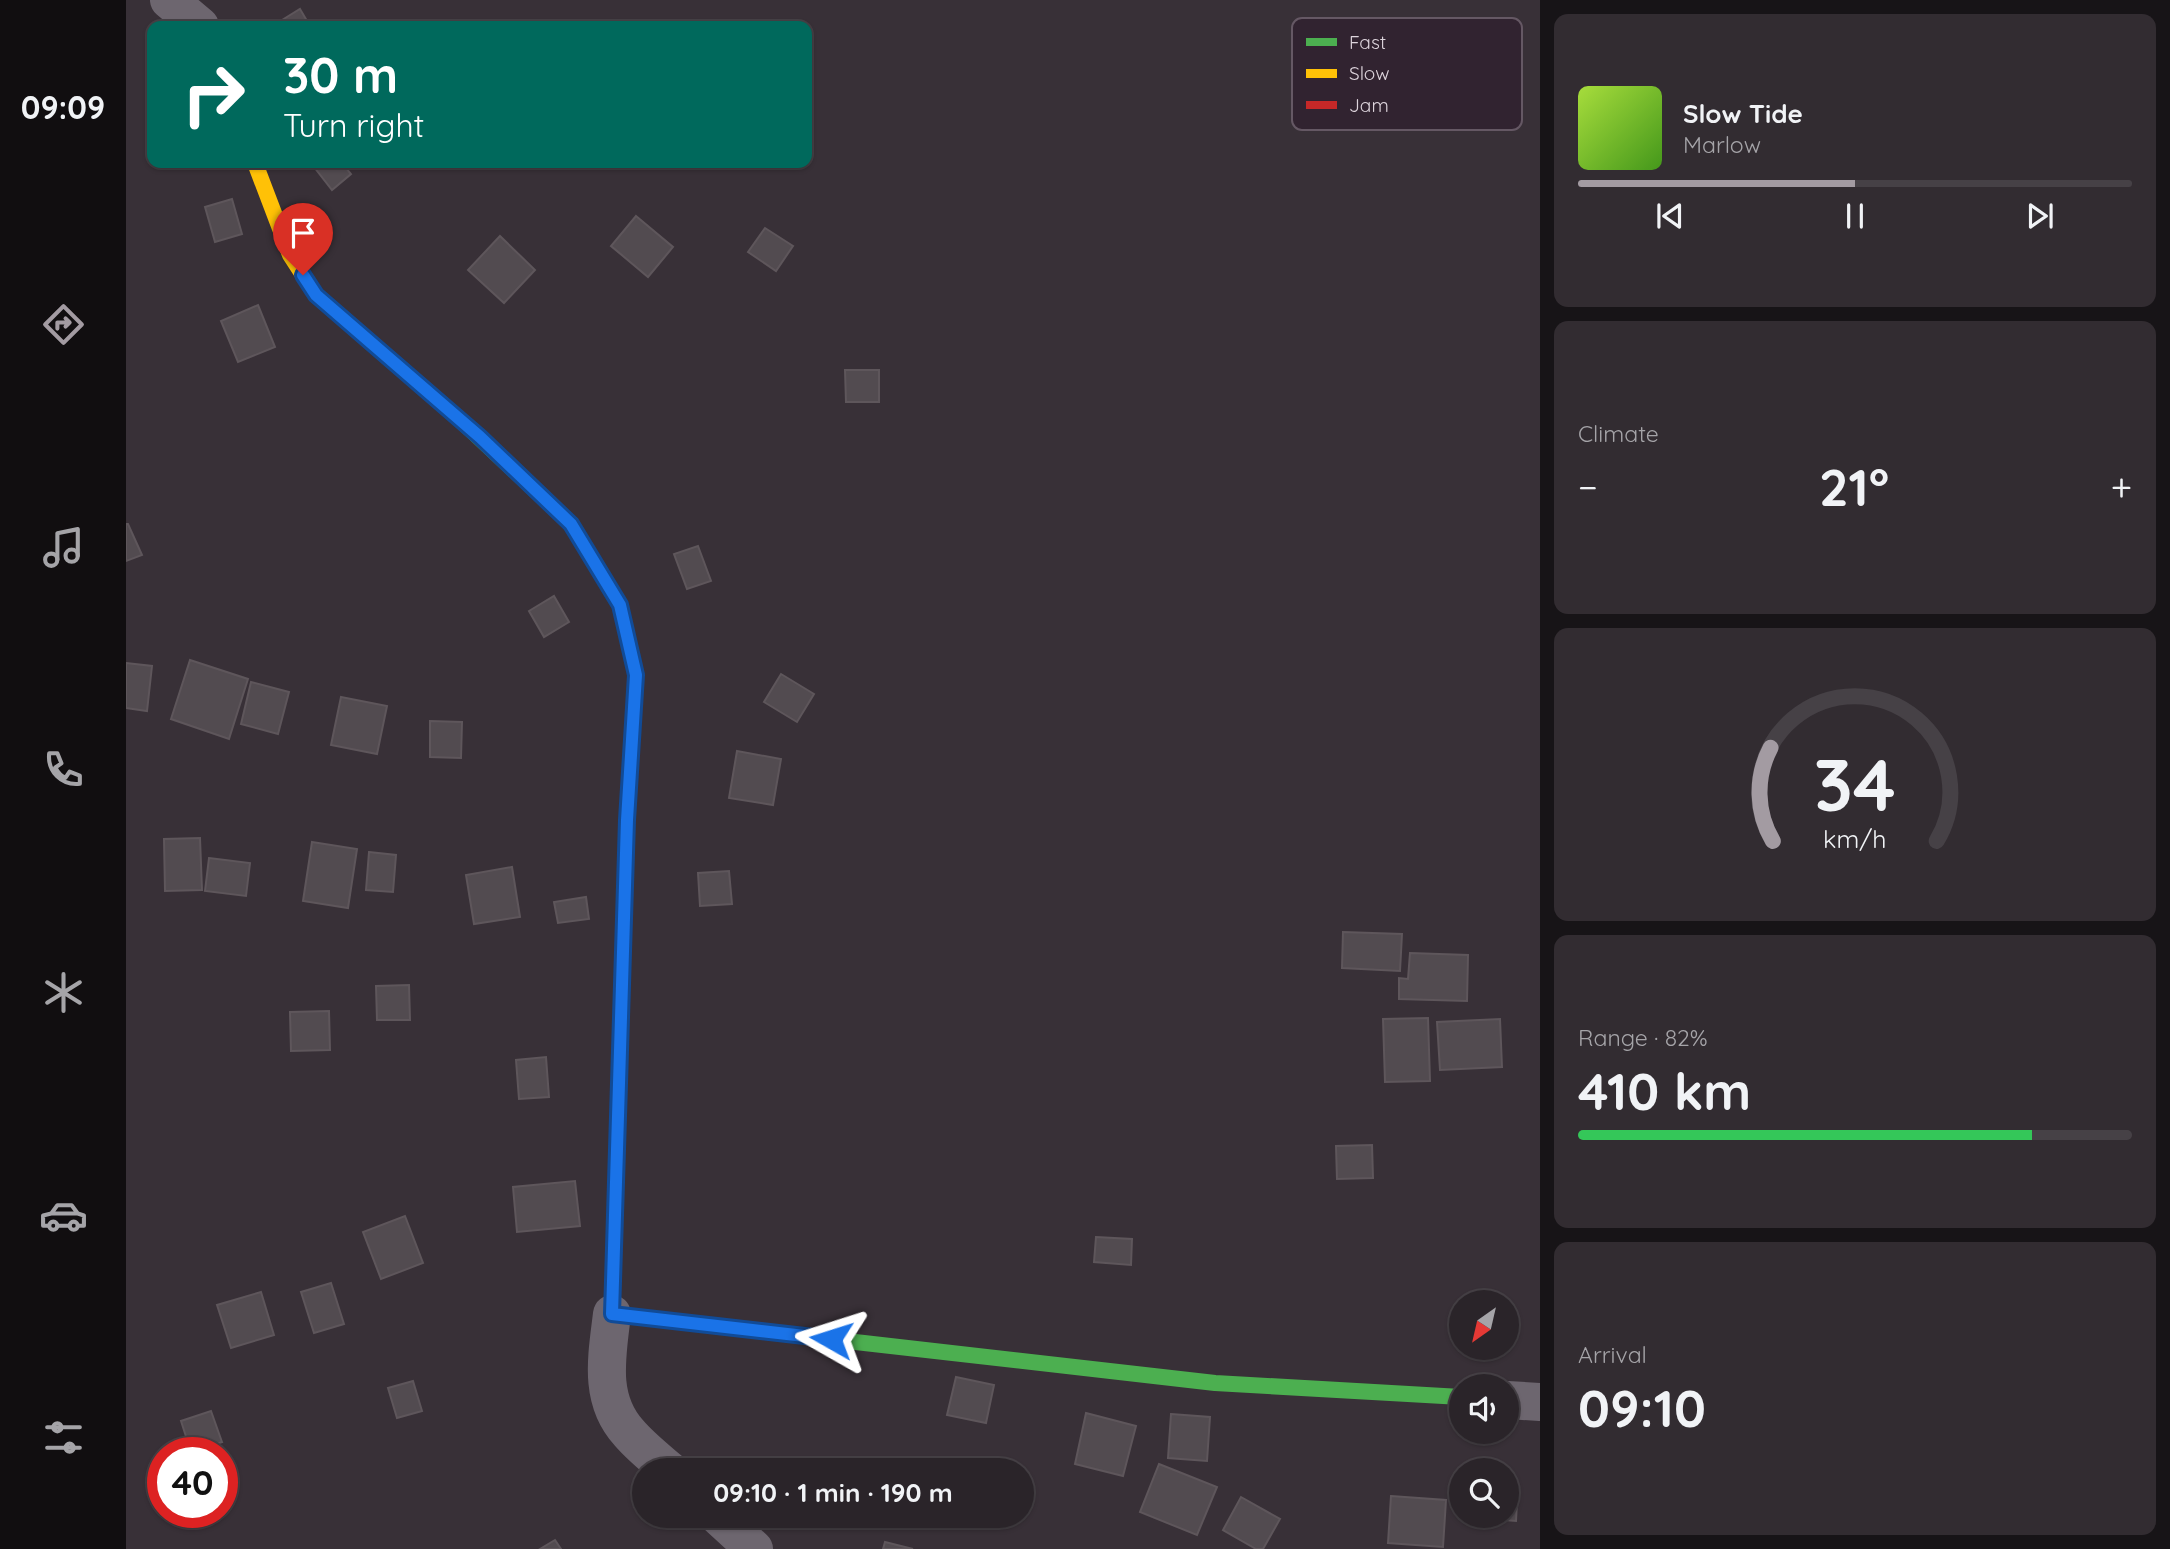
<!DOCTYPE html>
<meta charset="utf-8">
<style>
body{margin:0;font-family:Quicksand,sans-serif;background:#322c31;color:#f1f3f6;height:100vh;display:flex;flex-direction:column;font-size:26px;white-space:nowrap}
*{box-sizing:border-box;margin:0}
p{font-size:23px;color:#a5a4a8}
.icon{flex:none;width:38px;height:38px;fill:none;stroke:currentColor;stroke-width:2;stroke-linecap:round;stroke-linejoin:round}
.map{position:relative;flex:1;overflow:hidden}
.sheet{display:flex;flex-direction:column;gap:14px;padding:14px;background:#171417;width:630px}
.sheet>*{flex:none}
.guide{position:absolute;left:21px;top:21px;width:665px;height:147px;border-radius:14px;box-shadow:0 2px 5px #0004,0 0 0 2px #464146;background:#00695c;color:#fff;overflow:hidden}
.needle{width:46px;rotate:214deg}
.controls{position:absolute;left:1323px;top:1290px;display:grid;gap:14px}
.controls a{display:grid;place-items:center;width:70px;height:70px;border-radius:50%;background:#2a2429;box-shadow:0 2px 5px #0004,0 0 0 2px #464146;font-size:35px}
.speed{position:absolute;left:21px;top:1437px;display:flex;gap:14px;font-size:35px;font-weight:700;text-align:center}
.speed>*{display:grid;place-content:center;width:91px;height:91px;border-radius:50%;background:#2a2429;box-shadow:0 2px 5px #0004,0 0 0 2px #464146;line-height:1}
.speed .limit{border:10px solid #d22;background:#fff;color:#111}
.pin{position:absolute;display:grid;place-items:center;width:60px;height:60px;color:#fff;margin:-72px -30px;border-radius:50% 50% 50% 0;rotate:-45deg;box-shadow:0 0 7px #0007}
.pin .icon{rotate:45deg}
.me{position:absolute;width:77px;margin:-38px;rotate:276deg;stroke-linejoin:round;filter:drop-shadow(0 0 5px #0008)}
.turn{display:flex;align-items:center;gap:24px;height:147px;padding:0 21px;font-size:32px}
.turn .icon{width:91px;height:91px;stroke-width:2.5}
.turn b{display:block;font-size:49px;line-height:60px}
.big{font-size:52px;font-weight:700;line-height:1.1}
.sheet .tile{flex:1;display:flex;flex-direction:column;justify-content:center;gap:10px;min-width:0;padding:0 24px;border-radius:14px;background:#322c31}
.sheet .dial{align-items:center;gap:0}
.dial svg{height:182px;overflow:visible;fill:none;stroke:#464146;stroke-width:7;stroke-linecap:round;text-anchor:middle}
.dial text{fill:#f1f3f6;stroke:none}
.song{display:flex;align-items:center;gap:21px}
.cover{width:84px;height:84px;border-radius:10px;background:linear-gradient(135deg,hsl(80 70% 55%),hsl(100 70% 35%))}
.played{height:7px;border-radius:4px;background:linear-gradient(90deg,#a39ba2 50%,#464146 50%)}
.keys{display:flex;justify-content:space-around;direction:ltr}
.heat{display:flex;justify-content:space-between;align-items:center;font-size:38px;direction:ltr}
.charge{height:10px;border-radius:5px;background:linear-gradient(90deg,#34c759 82%,#464146 0)}
.trip{position:absolute;left:506px;top:1458px;width:402px;height:70px;border-radius:35px;background:#2a2429;box-shadow:0 2px 5px #0004,0 0 0 2px #464146;font-weight:700;line-height:70px;text-align:center}
main{display:flex;flex:1;min-height:0}
.tab-bar{display:flex;flex-direction:column;width:126px;justify-content:space-around;align-items:center;background:#110e10;color:#a5a4a8}
.tab-bar .icon{width:49px;height:49px}
.tab-bar .selected{color:#a39ba2}
.tab-bar b{font-size:32px;color:#f1f3f6}
.map>svg:first-child{display:block}
</style>
<main>
<nav class="tab-bar">
<b>09:09</b>
<svg class="icon selected" aria-label="directions" viewBox="0 0 24 24"><path d="M12 3l9 9-9 9-9-9zM9 14v-3h6M13 9l2 2-2 2"/></svg>
<svg class="icon" aria-label="music" viewBox="0 0 24 24"><path d="M9 18V5l10-2v13"/><circle cx="6" cy="18" r="3"/><circle cx="16" cy="16" r="3"/></svg>
<svg class="icon" aria-label="phone" viewBox="0 0 24 24"><path d="M5 4h4l2 5-3 2q2 4 5 5l2-3 5 2v4C11 20 4 13 5 4z"/></svg>
<svg class="icon" aria-label="climate" viewBox="0 0 24 24"><path d="M12 3v18M4 7l16 10M4 17L20 7"/></svg>
<svg class="icon" aria-label="car" viewBox="0 0 24 24"><path d="M5 17H2v-5l4-1 3-4h7l3 4 3 1v5h-3M9 17h6M6 11h13"/><circle cx="7" cy="17" r="2"/><circle cx="17" cy="17" r="2"/></svg>
<svg class="icon" aria-label="filters" viewBox="0 0 24 24"><path d="M4 7h16M4 17h16"/><circle cx="9" cy="7" r="2"/><circle cx="15" cy="17" r="2"/></svg>
</nav>
<div class="map">
<svg width="1414" height="1549" viewBox="0 0 1414 1549">
<rect width="100%" height="100%" fill="#383037"/>
<g fill="#524b50" stroke="#5e565b" stroke-width="2">
<polygon points="174,9 184,26 159,26 156,20"/>
<polygon points="193,163 216,163 225,174 206,190 188,167"/>
<polygon points="106,199 116,234 89,242 79,207"/>
<polygon points="510,216 547,247 522,277 485,246"/>
<polygon points="639,228 667,246 650,271 622,252"/>
<polygon points="374,236 409,270 378,303 342,270"/>
<polygon points="132,305 149,347 112,362 95,321"/>
<polygon points="719,370 753,370 753,402 720,402"/>
<polygon points="0,524 2,524 16,555 0,561"/>
<polygon points="572,546 585,581 561,589 548,554"/>
<polygon points="428,596 443,622 418,637 403,611"/>
<polygon points="64,660 122,679 103,739 45,719"/>
<polygon points="0,663 26,666 21,711 0,708"/>
<polygon points="655,674 688,694 671,722 638,702"/>
<polygon points="125,682 163,692 152,734 115,724"/>
<polygon points="215,697 261,706 251,754 205,745"/>
<polygon points="304,721 336,722 335,758 304,757"/>
<polygon points="611,751 655,759 647,805 603,798"/>
<polygon points="74,838 76,890 39,891 38,839"/>
<polygon points="186,842 231,849 222,908 177,901"/>
<polygon points="243,852 270,855 267,892 240,890"/>
<polygon points="83,858 124,863 120,896 79,891"/>
<polygon points="386,867 394,917 348,924 340,875"/>
<polygon points="603,871 606,904 574,906 572,873"/>
<polygon points="460,897 463,919 432,923 428,902"/>
<polygon points="1217,932 1276,934 1274,971 1216,968"/>
<polygon points="1284,953 1342,955 1341,1001 1273,999 1273,978 1282,979"/>
<polygon points="283,985 284,1020 251,1020 250,986"/>
<polygon points="203,1011 204,1050 165,1051 164,1012"/>
<polygon points="1302,1018 1304,1081 1259,1082 1257,1019"/>
<polygon points="1374,1019 1376,1067 1314,1070 1311,1022"/>
<polygon points="420,1057 423,1097 393,1099 390,1060"/>
<polygon points="1246,1145 1247,1178 1211,1179 1210,1146"/>
<polygon points="449,1181 454,1226 391,1232 387,1187"/>
<polygon points="279,1216 297,1263 255,1279 237,1232"/>
<polygon points="970,1237 1006,1239 1005,1265 968,1262"/>
<polygon points="205,1283 218,1324 188,1333 175,1292"/>
<polygon points="135,1292 148,1335 105,1348 91,1305"/>
<polygon points="830,1377 868,1385 860,1423 821,1415"/>
<polygon points="287,1381 296,1411 271,1418 262,1388"/>
<polygon points="85,1411 96,1442 65,1452 55,1421"/>
<polygon points="960,1413 1010,1426 997,1476 949,1464"/>
<polygon points="1045,1414 1084,1417 1081,1461 1042,1458"/>
<polygon points="1033,1464 1091,1487 1071,1535 1014,1512"/>
<polygon points="1381,1483 1392,1483 1390,1521 1353,1518 1354,1516 1381,1516"/>
<polygon points="1265,1496 1320,1500 1317,1547 1262,1543"/>
<polygon points="1115,1497 1154,1519 1137,1549 1130,1549 1097,1530"/>
<polygon points="429,1540 435,1549 414,1549"/>
<polygon points="759,1542 787,1549 757,1549"/>
</g>
<g fill="none" stroke-linecap="round" stroke-linejoin="round">
<g stroke="#6d666f" stroke-width="38">
<polyline points="43,0 74,26"/>
<path d="M486 1314C481 1356 472 1399 503 1433 514 1446 529 1458 543 1470"/>
<polyline points="1381,1400 1414,1402"/>
<polyline points="592,1516 628,1549"/>
</g>
<g stroke="#4caf50" stroke-width="16">
<polyline points="332,418 445,524 494,605 510,675 501,820 498,923"/>
<polyline points="598,1327 1089,1383 1335,1397"/>
</g>
<g stroke="#ffc107" stroke-width="16">
<polyline points="129,163 164,255 190,295 332,418"/>
<polyline points="490,1185 486,1314 598,1327"/>
</g>
<polyline stroke="#c62828" stroke-width="16" points="490,1185 498,923"/>
</g>
<g fill="none" stroke-linecap="round" stroke-linejoin="round">
<defs>
<polyline id="route" points="177,275 190,295 354,437 445,524 494,605 510,675 501,820 486,1314 705,1339"/>
</defs>
<use href="#route" stroke="#114b97" stroke-width="18"/>
<use href="#route" stroke="#1a73e8" stroke-width="12"/>
</g>
<rect x="1166" y="18" width="230" height="112" rx="10" fill="#312330" stroke="#655864" stroke-width="2"/>
<rect x="1180" y="38" width="31" height="8" fill="#4caf50"/>
<rect x="1180" y="69" width="31" height="9" fill="#ffc107"/>
<rect x="1180" y="101" width="31" height="8" fill="#c62828"/>
<g font-size="19" fill="#ddd4dc">
<text x="1223" y="49">Fast</text>
<text x="1223" y="80">Slow</text>
<text x="1223" y="112">Jam</text>
</g>
</svg>
<div class="controls">
<a><svg class="needle" viewBox="-14 -14 28 28"><path d="M0-13l5 13h-10z" fill="#e53935"/><path d="M0 13l5-13h-10z" fill="#a5a4a8"/></svg></a>
<a><svg class="icon" aria-label="sound" viewBox="0 0 24 24"><path d="M4 9h4l5-4v14l-5-4H4zM17 9q2 3 0 6"/></svg></a>
<a><svg class="icon" aria-label="search" viewBox="0 0 24 24"><circle cx="10" cy="10" r="6"/><path d="M15 15l6 6"/></svg></a>
</div>
<div class="speed"><div class="limit">40</div></div>
<div class="pin" style="left:177px;top:275px;background:#d93025"><svg class="icon" aria-label="arrive" viewBox="0 0 24 24"><path d="M6 21V4h12l-3 4 3 4H6"/></svg></div>
<svg class="me" style="left:705px;top:1339px" viewBox="-20 -20 40 40"><path d="M0-17L14 15 0 8-14 15z" fill="#1a73e8" stroke="#fff" stroke-width="4"/></svg>
<div class="trip">09:10 · 1 min · 190 m</div>
<div class="guide">
<div class="turn"><svg class="icon" aria-label="right" viewBox="0 0 24 24"><path d="M7 20v-9h11M14 6l5 5-5 5"/></svg><div><b>30 m</b>Turn right</div></div>
</div>
</div>
<section class="sheet">
<div class="tile">
<div class="song"><i class="cover"></i><div><b>Slow Tide</b><p>Marlow</p></div></div>
<div class="played"></div>
<div class="keys"><svg class="icon" aria-label="previous" viewBox="0 0 24 24"><path d="M18 5L8 12l10 7zM5 5v14"/></svg><svg class="icon" aria-label="pause" viewBox="0 0 24 24"><path d="M8 5v14M16 5v14"/></svg><svg class="icon" aria-label="next" viewBox="0 0 24 24"><path d="M6 5l10 7-10 7zM19 5v14"/></svg></div>
</div>
<div class="tile"><p>Climate</p>
<div class="heat"><a>−</a><b class="big">21°</b><a>+</a></div>
</div>
<div class="tile dial"><svg viewBox="0 0 100 80">
<path d="M14 69A42 42 0 1 1 86 69"/>
<path d="M14 69A42 42 0 0 1 13 28" stroke="#a39ba2"/>
<text x="50" y="56" font-size="32" font-weight="700">34</text>
<text x="50" y="72" font-size="11">km/h</text>
</svg></div>
<div class="tile"><p>Range · 82%</p><b class="big">410 km</b><div class="charge"></div></div>
<div class="tile"><p>Arrival</p><b class="big">09:10</b></div>
</section>
</main>
